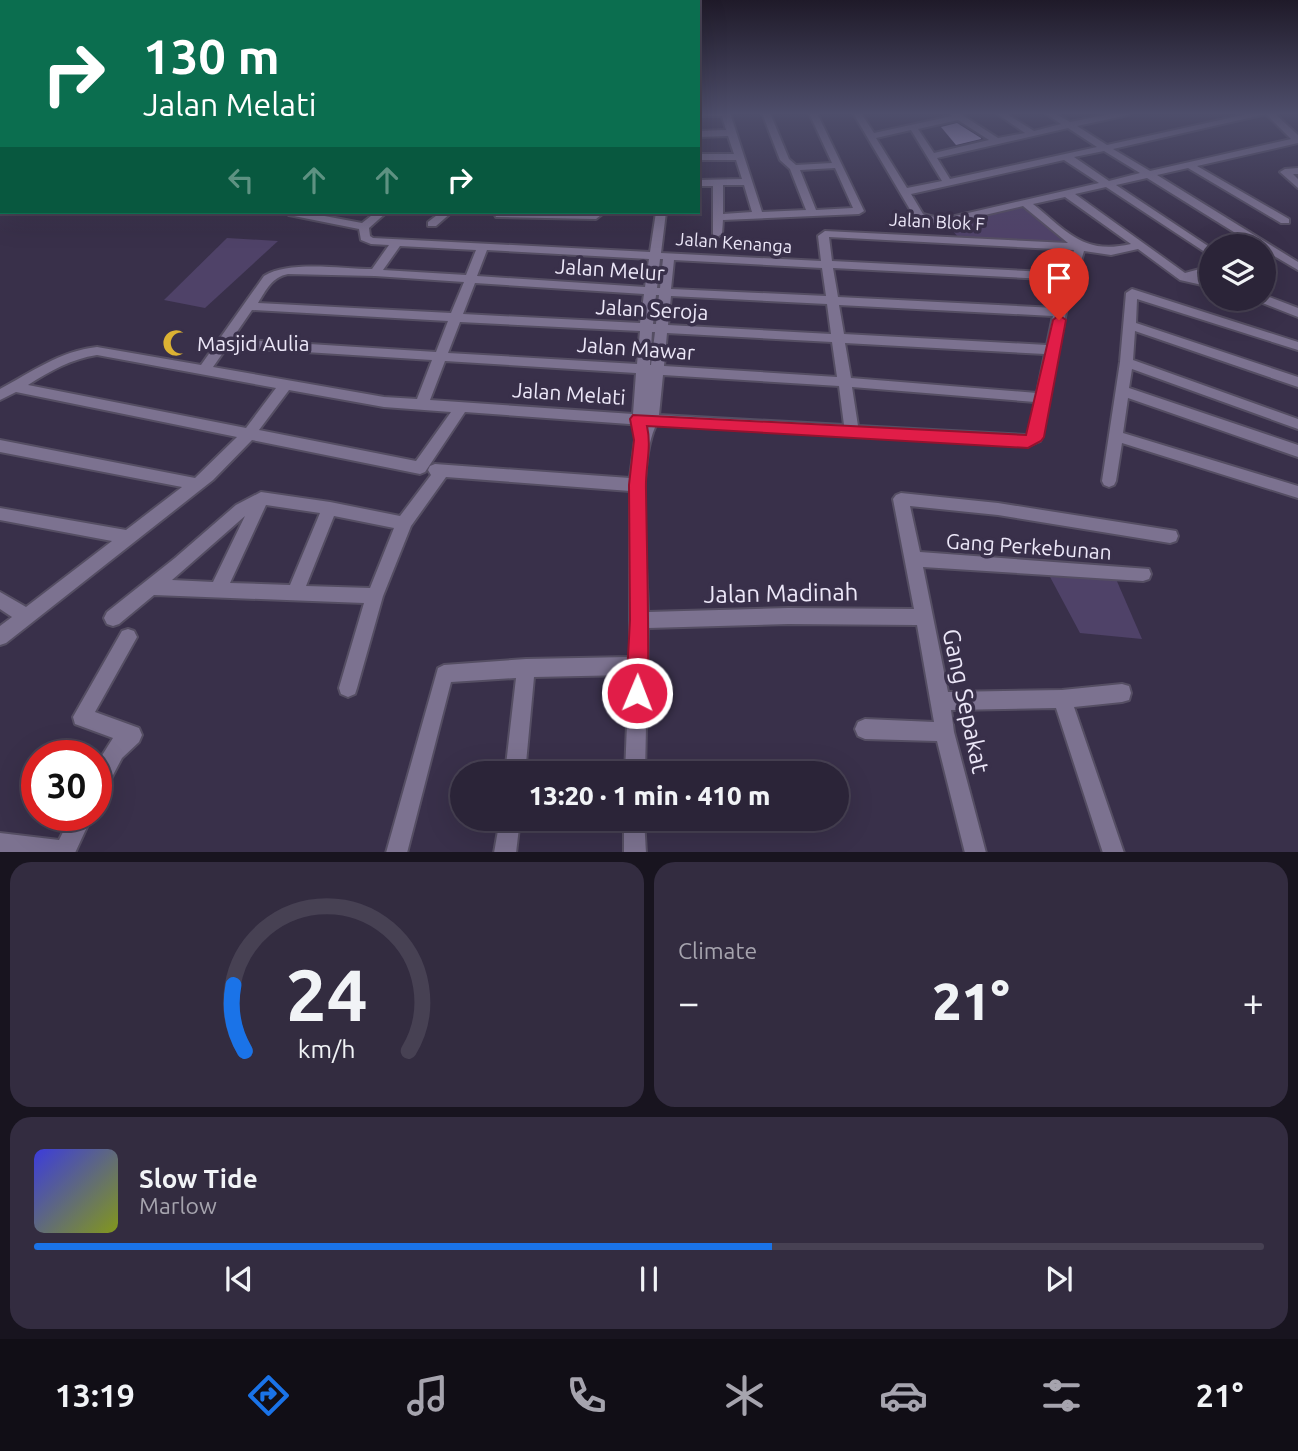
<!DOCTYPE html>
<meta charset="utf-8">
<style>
body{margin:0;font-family:Ubuntu,sans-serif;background:#332c40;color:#f1f3f6;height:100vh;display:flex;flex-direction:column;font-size:26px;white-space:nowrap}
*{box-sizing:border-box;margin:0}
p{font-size:23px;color:#a6a4ae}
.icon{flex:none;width:38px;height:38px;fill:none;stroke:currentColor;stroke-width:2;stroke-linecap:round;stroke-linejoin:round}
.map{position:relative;height:852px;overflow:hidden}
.drawer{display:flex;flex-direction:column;gap:10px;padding:10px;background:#18141f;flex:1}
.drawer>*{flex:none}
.banner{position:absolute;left:0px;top:0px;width:700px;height:214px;box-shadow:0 7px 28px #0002,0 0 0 2px #474153;background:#0b6e4f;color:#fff;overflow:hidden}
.controls{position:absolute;left:1199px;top:234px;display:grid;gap:14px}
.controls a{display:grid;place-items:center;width:77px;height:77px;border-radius:50%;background:#2b2438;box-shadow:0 7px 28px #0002,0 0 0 2px #474153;font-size:35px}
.speed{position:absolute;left:21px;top:740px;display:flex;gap:14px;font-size:35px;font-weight:700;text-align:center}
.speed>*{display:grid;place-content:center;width:91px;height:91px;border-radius:50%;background:#2b2438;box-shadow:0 7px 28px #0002,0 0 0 2px #474153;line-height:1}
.speed .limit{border:10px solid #d22;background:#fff;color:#111}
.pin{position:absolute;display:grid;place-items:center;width:60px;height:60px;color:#fff;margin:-72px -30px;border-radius:50% 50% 50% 0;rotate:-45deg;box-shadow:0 0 7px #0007}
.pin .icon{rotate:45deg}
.me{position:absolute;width:77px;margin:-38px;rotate:1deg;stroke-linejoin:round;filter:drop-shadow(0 0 5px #0008)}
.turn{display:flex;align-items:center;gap:24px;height:147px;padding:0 28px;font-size:32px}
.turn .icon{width:91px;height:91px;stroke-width:2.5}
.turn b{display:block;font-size:49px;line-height:60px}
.lanes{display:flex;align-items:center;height:66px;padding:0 28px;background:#0003;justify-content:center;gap:35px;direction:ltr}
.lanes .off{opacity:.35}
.big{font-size:52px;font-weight:800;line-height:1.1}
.drawer .widget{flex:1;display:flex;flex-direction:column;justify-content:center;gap:10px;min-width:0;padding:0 24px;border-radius:21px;background:#332c40}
.drawer .dial{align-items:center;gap:0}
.dial svg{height:182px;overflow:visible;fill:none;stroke:#474153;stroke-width:7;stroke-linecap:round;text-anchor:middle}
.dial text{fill:#f1f3f6;stroke:none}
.song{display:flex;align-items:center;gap:21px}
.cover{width:84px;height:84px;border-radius:10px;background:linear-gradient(135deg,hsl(240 70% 55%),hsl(70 70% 35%))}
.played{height:7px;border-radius:4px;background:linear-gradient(90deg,#1a73e8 60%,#474153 60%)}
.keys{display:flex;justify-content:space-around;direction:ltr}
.heat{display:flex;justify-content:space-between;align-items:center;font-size:38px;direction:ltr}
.drawer .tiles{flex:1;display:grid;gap:10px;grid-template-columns:1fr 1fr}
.widget:last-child{grid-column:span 2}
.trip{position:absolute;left:450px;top:761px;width:399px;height:70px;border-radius:35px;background:#2b2438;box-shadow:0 7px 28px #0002,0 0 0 2px #474153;font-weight:800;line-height:70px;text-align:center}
.tabs{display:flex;height:112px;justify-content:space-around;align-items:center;background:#110e16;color:#a6a4ae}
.tabs .icon{width:49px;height:49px}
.tabs .current{color:#1a73e8}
.tabs b{font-size:32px;color:#f1f3f6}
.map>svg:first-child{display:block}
</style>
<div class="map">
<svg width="1298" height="853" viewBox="0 0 1298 853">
<rect width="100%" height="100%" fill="#39304a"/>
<g fill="#4f4268">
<polygon points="1020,205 1071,243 958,237 946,223"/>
<polygon points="227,238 278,241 205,308 164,300"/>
<polygon points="1049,575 1116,579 1142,639 1080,633"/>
</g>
<polygon fill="#aea0cd" points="957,123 981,138 981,139 956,145 941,127"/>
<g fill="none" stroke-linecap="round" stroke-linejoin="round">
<defs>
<g id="minor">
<path d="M698 113H730L762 212 806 210 790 169 780 160 762 113H770L789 159 796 165 832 163 809 113H817L864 211 859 214 723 220 722 234 717 237 713 236V186H698V180L742 179 736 160H698V154H734L728 136 698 137V131L726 130 722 116H698ZM835 168 853 208 816 210 800 170ZM723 185H744L752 212 723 214Z"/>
<path d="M853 113H861L874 133 952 116 950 113H959L998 138 1025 133 996 113H1005L1034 131 1061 124 1045 113H1054L1070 122 1115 113H1129L1128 115 1077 126 1107 145 1252 113H1274L1298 135V143L1197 166 1289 219V223H1281L1188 168 1157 175 1298 262V270L1264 250V247H1258L1147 178 1116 185 1211 248V256L1106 187 1075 194 1185 273 1211 266V273L1197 276 1211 279V287L1180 280 1138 249 1111 255 1084 251 1066 312 1042 437 1040 441 1028 446 656 425C636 468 647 563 648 612L788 608 914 609 893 499 896 495 901 493 998 503 1176 531 1178 536 1176 541 1170 543 998 515 910 506 920 552 1149 569 1151 574 1149 579 1143 581 923 567 948 692 1062 690 1122 684 1129 686 1131 693 1129 700 1122 702 1074 707 1124 853H1103L1056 708 951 710 954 732 986 853H965L937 741 865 739 858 736 855 729 858 722 865 719 934 722 917 625 788 624 648 628 645 774H625L629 675 534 677 525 774H505L516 678 451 682 407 853H386L438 668 444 665 526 659 630 657V491L446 477 411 526 383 596 357 688 355 694 348 697 341 694 339 688 364 603 154 595 119 624 113 626 107 624 104 618 107 612 175 558 236 505 261 492 330 502 400 516 431 475 428 470 430 466 435 464 630 478 635 440 643 425 465 412 425 472 420 474 252 440 213 480 6 643 0 645V626L12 617 0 609V592L26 607 112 541 0 520V508L126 530 182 487 0 452V440L195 478 237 437 16 392 0 400V389C32 372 60 351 97 347L201 365 264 276C289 260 342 269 372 269L389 245 371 244 361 240 359 229 289 215 284 212H303L362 223 376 212H387L369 228 370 236 373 238 650 252 656 212H666L661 253 821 261 818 236 825 231 1068 243 1023 206 942 225 915 218ZM1266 114 1291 139 1150 171 1113 149ZM958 120 989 140 934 153 918 129ZM1068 128 1097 147 950 179 937 158ZM911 130 942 181 907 188 876 138ZM1104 151 1140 173 1109 181 1074 157ZM1064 160 1099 183 942 219 923 214 911 194ZM1065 197 1131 244C1083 255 1068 232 1033 204ZM829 237 1074 250 1066 273 832 261ZM400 246 476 250 466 275 383 270ZM487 250 649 259 645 287 477 276ZM660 259H663L660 288H657ZM674 260 822 268 826 296 671 289ZM833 268 1064 280 1055 308 838 297ZM288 274 375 276 464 282 451 313 258 303C266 290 272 277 288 274ZM475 283 644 294 640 323 463 314ZM656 295H659L656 324H653ZM671 296 827 304 831 334 668 325ZM839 305 1053 316 1047 345 844 334ZM252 310 448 321 436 352 232 339ZM460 322 640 331 637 364 448 353ZM652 332H655L651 365H650ZM667 333 832 342 837 377 664 366ZM845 343 1045 354 1037 393 851 378ZM227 347 432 360 417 399 384 397 213 367ZM97 355 276 388 246 428 28 385C50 371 71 359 97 355ZM445 361 636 373 633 414 430 400ZM663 375 839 386 844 425 659 415ZM852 387 1035 402 1029 434 1026 435 858 426ZM289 390 384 407 451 412 416 461 259 430ZM266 505 320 513 290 585 230 583ZM245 516 213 582 172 580ZM334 516 394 528 370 588 306 586Z"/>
<polygon points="1298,168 1298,174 1293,174 1298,179 1298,188 1280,172 1285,169"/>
<polygon points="441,212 452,212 436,226 428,226 428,222"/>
<polygon points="500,212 593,213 605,212 596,219 496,217 495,215"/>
<polygon points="1132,289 1298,342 1298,350 1137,299 1136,323 1298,377 1298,387 1135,331 1133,360 1298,419 1298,429 1132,369 1129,388 1298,445 1298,457 1128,398 1123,433 1298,486 1298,498 1122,443 1116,481 1114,485 1109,487 1104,485 1102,481 1120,362 1126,293"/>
<polygon points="1264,295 1298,308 1298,317 1260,302 1258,299 1264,299"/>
<polygon points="128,629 134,631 137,637 95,712 139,728 142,735 139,742 122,758 103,794 96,797 96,765 113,738 75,724 73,717 122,631"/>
<polygon points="71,816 92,816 75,853 0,853 0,833 59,840"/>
<polygon points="500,819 520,819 516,853 494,853"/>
<polygon points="624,819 644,819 646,853 624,853"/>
</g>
</defs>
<use href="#minor" stroke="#554e63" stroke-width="4"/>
<use href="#minor" fill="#7c7290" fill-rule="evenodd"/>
</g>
<linearGradient id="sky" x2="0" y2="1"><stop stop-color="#1f1a29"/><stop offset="0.49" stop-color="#4e4e6b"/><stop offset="1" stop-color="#4e4e6b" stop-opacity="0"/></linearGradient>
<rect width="1298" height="232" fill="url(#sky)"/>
<path fill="#e11d48" stroke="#92132f" stroke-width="2" d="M1059 315 1066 320 1044 437 1041 441 1028 448 647 426C652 448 645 468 646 490 647 558 649 625 648 693L644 701 637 704 630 701 626 693 630 620 629 485 634 440 630 419 633 415 1026 435 1053 320Z"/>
<defs>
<symbol id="mosque-bare" viewBox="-9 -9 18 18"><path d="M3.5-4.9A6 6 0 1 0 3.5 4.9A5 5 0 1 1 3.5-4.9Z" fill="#dcb233" stroke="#39304a" stroke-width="2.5" paint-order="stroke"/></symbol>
</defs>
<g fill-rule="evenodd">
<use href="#mosque-bare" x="157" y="324" width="38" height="38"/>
</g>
<g text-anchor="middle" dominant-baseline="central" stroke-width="7" stroke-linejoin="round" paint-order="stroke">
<g font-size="18" fill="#ece7f8" stroke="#39304a">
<text transform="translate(937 221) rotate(3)">Jalan Blok F</text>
<text transform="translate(734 242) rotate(4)">Jalan Kenanga</text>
</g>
<g font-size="21" fill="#ece7f8" stroke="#39304a">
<text transform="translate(610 269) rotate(4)">Jalan Melur</text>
<text transform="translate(652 309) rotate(3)">Jalan Seroja</text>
<text transform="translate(636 348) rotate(4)">Jalan Mawar</text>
<text transform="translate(569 393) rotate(4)">Jalan Melati</text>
<text transform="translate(1029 546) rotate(4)">Gang Perkebunan</text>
</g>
<g font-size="21" fill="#ece7f8" stroke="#39304a" text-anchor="start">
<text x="197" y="343">Masjid Aulia</text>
</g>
<g font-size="24" fill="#ece7f8" stroke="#39304a">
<text transform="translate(781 593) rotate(-1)">Jalan Madinah</text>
<text transform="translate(966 701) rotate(78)">Gang Sepakat</text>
</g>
</g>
</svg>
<div class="controls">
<a><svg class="icon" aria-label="layers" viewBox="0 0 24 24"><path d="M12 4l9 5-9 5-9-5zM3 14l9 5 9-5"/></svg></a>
</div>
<div class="speed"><div class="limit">30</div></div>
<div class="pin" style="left:1059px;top:320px;background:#d93025"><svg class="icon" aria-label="arrive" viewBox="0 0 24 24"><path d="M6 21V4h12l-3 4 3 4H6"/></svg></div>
<svg class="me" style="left:637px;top:693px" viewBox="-20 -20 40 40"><circle r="17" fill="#e11d48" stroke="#fff" stroke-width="3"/><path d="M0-11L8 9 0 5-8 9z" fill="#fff"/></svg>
<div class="trip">13:20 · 1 min · 410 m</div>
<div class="banner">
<div class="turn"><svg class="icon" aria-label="right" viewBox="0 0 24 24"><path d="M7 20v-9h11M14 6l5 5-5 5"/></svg><div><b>130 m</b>Jalan Melati</div></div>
<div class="lanes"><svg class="icon off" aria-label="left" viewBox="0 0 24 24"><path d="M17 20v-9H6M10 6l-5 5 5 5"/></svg><svg class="icon off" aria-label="ahead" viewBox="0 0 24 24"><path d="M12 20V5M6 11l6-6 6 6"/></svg><svg class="icon off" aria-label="ahead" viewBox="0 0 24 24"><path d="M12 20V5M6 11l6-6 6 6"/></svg><svg class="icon" aria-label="right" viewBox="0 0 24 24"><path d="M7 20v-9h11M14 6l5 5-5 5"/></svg></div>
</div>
</div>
<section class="drawer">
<div class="tiles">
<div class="widget dial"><svg viewBox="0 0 100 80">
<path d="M14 69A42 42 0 1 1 86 69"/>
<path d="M14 69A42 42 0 0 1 9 40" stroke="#1a73e8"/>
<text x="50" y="56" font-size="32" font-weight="700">24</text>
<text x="50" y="72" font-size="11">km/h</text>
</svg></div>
<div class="widget"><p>Climate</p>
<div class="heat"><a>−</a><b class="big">21°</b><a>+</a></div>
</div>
<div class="widget">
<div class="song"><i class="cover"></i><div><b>Slow Tide</b><p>Marlow</p></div></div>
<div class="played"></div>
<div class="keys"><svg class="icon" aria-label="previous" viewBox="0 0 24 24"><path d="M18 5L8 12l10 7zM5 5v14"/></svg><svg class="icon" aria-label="pause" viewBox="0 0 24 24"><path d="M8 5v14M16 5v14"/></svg><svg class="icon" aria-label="next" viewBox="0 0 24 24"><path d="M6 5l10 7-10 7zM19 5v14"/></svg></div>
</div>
</div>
</section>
<nav class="tabs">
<b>13:19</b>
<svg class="icon current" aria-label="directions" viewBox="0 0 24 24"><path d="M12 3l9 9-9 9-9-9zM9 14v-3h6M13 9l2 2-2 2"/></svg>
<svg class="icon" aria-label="music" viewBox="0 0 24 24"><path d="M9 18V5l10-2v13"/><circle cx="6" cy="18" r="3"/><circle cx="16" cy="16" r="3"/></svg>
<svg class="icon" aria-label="phone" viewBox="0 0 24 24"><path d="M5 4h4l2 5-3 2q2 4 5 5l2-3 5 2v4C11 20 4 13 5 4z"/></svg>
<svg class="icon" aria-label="climate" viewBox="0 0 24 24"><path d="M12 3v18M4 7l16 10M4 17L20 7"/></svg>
<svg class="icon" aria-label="car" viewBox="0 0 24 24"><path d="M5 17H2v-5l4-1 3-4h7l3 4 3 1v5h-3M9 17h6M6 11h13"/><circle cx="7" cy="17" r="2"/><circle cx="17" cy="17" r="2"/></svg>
<svg class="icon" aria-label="filters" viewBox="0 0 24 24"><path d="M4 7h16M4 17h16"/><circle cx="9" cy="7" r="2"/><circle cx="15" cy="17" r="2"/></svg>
<b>21°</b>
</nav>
